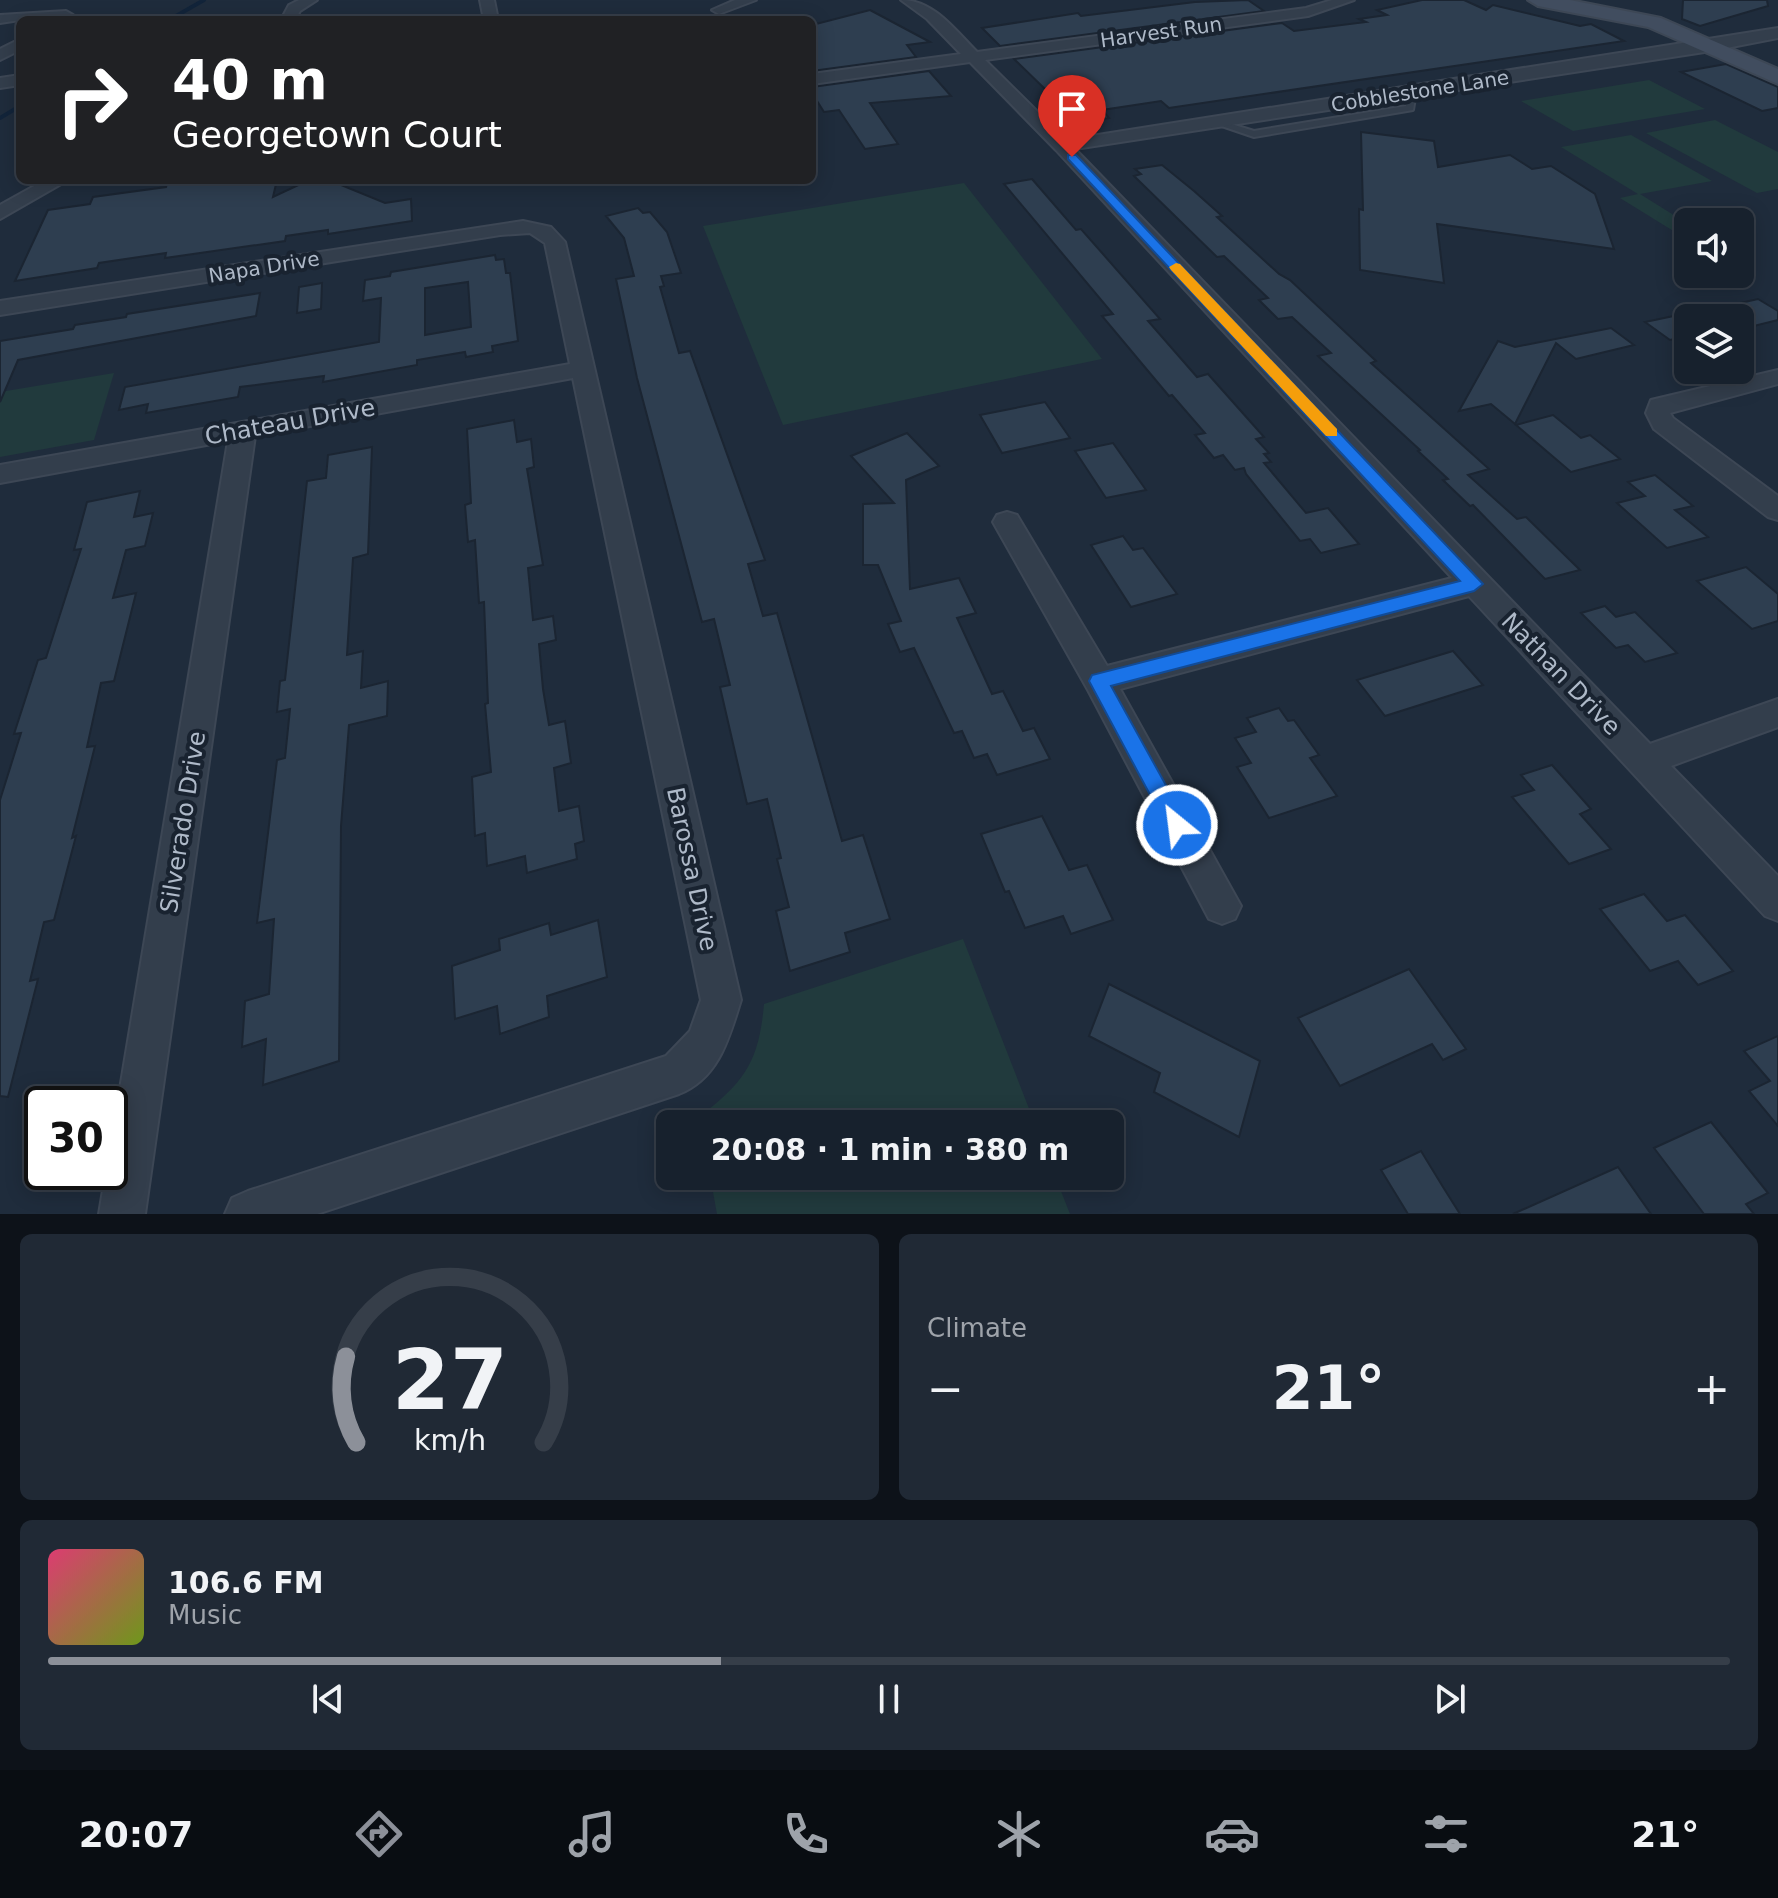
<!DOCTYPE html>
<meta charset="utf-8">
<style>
body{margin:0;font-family:"DejaVu Sans",sans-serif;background:#202935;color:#f1f3f6;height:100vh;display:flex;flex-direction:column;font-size:30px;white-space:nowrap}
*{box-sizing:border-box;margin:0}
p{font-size:26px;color:#9ea3aa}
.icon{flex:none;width:44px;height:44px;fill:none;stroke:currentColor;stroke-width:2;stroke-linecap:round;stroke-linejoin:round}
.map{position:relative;height:1214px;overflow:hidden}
.sheet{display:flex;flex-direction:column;gap:20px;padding:20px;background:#0d1219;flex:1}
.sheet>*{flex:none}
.guide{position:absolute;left:16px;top:16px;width:800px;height:168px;border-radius:12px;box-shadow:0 4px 20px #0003,0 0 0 2px #363e49;background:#202124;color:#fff;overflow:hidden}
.buttons{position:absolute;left:1674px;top:208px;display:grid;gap:16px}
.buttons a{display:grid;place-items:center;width:80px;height:80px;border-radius:12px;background:#17212d;box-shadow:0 4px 20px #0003,0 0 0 2px #363e49;font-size:40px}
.speed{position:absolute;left:24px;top:1086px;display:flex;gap:16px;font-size:40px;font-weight:700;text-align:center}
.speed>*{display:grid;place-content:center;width:104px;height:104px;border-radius:50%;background:#17212d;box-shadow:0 4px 20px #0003,0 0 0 2px #363e49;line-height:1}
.speed .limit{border:4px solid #111;border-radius:12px;background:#fff;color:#111}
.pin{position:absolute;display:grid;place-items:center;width:68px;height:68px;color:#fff;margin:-82px -34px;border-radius:50% 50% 50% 0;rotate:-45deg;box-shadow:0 0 8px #0007}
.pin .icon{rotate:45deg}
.me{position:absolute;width:88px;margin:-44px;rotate:331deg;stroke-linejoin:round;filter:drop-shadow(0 0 6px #0008)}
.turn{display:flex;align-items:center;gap:28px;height:168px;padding:0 24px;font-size:36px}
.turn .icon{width:104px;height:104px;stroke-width:2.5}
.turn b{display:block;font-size:56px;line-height:68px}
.big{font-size:60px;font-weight:700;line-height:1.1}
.sheet .tile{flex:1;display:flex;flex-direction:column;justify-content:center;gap:12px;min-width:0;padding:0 28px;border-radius:12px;background:#202935}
.sheet .dial{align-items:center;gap:0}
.dial svg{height:208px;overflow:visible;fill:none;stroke:#363e49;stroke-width:7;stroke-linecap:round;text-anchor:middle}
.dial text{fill:#f1f3f6;stroke:none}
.song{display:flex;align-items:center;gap:24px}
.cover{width:96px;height:96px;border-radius:12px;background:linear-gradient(135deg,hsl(340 70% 55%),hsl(80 70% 35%))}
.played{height:8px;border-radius:4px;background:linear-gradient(90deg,#8c9099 40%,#363e49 40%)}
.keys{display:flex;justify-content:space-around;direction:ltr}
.heat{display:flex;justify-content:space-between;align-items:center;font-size:44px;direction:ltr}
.sheet .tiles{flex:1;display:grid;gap:20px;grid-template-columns:1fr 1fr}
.tile:last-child{grid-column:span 2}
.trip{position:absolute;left:656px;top:1110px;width:468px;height:80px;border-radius:12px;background:#17212d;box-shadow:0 4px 20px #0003,0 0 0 2px #363e49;font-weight:700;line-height:80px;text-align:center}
.tab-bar{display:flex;height:128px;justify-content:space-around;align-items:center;background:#090d12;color:#9ea3aa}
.tab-bar .icon{width:56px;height:56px}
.tab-bar .current{color:#8c9099}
.tab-bar b{font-size:36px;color:#f1f3f6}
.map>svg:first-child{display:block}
</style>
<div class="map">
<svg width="1778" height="1214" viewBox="0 0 1778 1214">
<rect width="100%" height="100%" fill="#1f2c3c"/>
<g fill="#213a3d">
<polygon points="1649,80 1705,109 1573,131 1521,101"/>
<polygon points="1715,120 1778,152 1778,189 1757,193 1646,133"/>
<polygon points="1631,135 1712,181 1640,194 1688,224 1688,240 1620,198 1638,194 1561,147"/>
<polygon points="964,183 1102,359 783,425 703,226"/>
<polygon points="114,373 94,440 0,457 0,392"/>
<path d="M963 939 1035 1124H702L700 1116C745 1082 759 1061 764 1004Z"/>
<polygon points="710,1176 1055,1176 1070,1214 717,1214"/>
</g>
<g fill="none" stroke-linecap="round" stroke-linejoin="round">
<g stroke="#12243a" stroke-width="4">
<polyline points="169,20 204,0"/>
<polyline points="0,118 20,106"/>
</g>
</g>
<g fill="#2e3e50" stroke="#1b2532" stroke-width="2" fill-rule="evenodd">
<polygon points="1248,0 1264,11 1000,46 982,28 1078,13 1081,16 1195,2"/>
<polygon points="1422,0 1464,0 1486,10 1493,5 1580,26 1591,24 1624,41 1169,108 1161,101 1102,110 1109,118 1079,122 1014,59 1282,23 1294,31 1366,22 1359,19 1387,15 1377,10"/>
<polygon points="1683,0 1767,0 1768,6 1700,26 1682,19"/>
<polygon points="870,10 930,42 907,45 916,57 812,71 812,25"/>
<polygon points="1726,64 1778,87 1778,108 1762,111 1681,72"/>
<polygon points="929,71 951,96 870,103 898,144 865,149 839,110 824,112 812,93 812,87"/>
<polygon points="1361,132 1434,141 1438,167 1510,155 1532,169 1551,166 1595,194 1614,249 1437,224 1444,283 1360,270 1359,209 1363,210"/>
<polygon points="1162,165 1194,191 1222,216 1217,217 1279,274 1290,280 1376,361 1371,363 1489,469 1468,475 1517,519 1526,517 1580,570 1545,579 1473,505 1470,506 1443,480 1448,479 1418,451 1420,450 1318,356 1331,353 1292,317 1278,319 1259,300 1268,298 1224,256 1217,257 1134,176 1141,174 1135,169"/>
<polygon points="1032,179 1076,230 1081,229 1160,319 1148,321 1197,377 1208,374 1264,437 1256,439 1269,453 1264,454 1271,462 1264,463 1306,513 1328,508 1359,544 1321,553 1310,539 1300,541 1246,474 1244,468 1235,470 1223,455 1214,458 1195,435 1205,433 1172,395 1169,396 1102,316 1113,314 1004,184"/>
<polygon points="277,180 273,197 309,180 329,180 385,203 411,199 412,221 328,234 328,230 286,236 285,241 165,258 166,253 99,263 97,268 15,281 48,210 90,204 93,197 166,187 168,181 176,180"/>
<polygon points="638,208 643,213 650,212 667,232 681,273 661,276 664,286 660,287 679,353 690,351 765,560 748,564 763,616 777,613 842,841 863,835 890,919 845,933 850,952 790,971 776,911 789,907 777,859 781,858 767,799 747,804 720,687 730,685 714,619 702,622 637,378 616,279 634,276 624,238 606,216"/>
<path d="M495 255 496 260 504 259 506 273H510L518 341 492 346 493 352 466 357 465 352 417 360V365L323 382 324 376 240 387 238 397 146 413 148 404 119 410 125 387 379 342 381 298 363 301 365 280 390 276 391 272ZM468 282 471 327 425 335V288Z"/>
<polygon points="322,283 321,309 297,313 299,287"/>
<polygon points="260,293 256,316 18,360 0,402 0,341 73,329 75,325 126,317 127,314"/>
<polygon points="1758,299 1778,311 1778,320 1750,327 1740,320 1740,303"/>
<polygon points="1688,313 1688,336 1670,340 1645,322"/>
<polygon points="1611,328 1634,345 1576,359 1556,343 1515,424 1491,404 1459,411 1498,341 1515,347"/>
<polygon points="1045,402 1070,438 1002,453 980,415"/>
<polygon points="1553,415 1581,438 1590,435 1620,459 1571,472 1516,425"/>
<polygon points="514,420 517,442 531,439 534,467 527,469 543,565 528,568 533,620 553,616 556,640 539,644 543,689 549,725 565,721 571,763 554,768 559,811 579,806 584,841 575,844 577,859 527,873 525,856 487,866 485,833 475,836 472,777 491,772 485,704 488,703 484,602 479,603 475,540 468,542 465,505 471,503 467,429"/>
<polygon points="907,433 939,466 906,480 910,589 959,578 976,613 957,618 992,694 1003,691 1023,731 1034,728 1050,759 997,775 987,754 974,758 962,731 954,733 914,648 900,652 888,624 901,621 878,565 863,565 863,504 894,503 851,456"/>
<polygon points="1113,443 1146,490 1106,498 1075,451"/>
<polygon points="372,447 368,554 353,558 347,655 363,651 361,688 388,681 387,716 349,725 341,826 339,1061 263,1085 266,1039 242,1047 245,1001 269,994 274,919 257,923 277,760 285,758 290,709 277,712 280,681 285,680 307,481 326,478 328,455"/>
<polygon points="1655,475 1693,506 1675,510 1708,537 1667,548 1617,503 1645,496 1628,482"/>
<polygon points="140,491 134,517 153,513 145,546 126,550 113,598 136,593 114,681 101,683 87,747 95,746 72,838 76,836 54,920 44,922 30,981 38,979 8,1097 0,1096 0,800 21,733 14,734 38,660 46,658 81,549 74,550 87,502"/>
<polygon points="1123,536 1133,550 1143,548 1177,594 1131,607 1091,545"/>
<polygon points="1746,567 1778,594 1778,621 1752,629 1697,581"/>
<polygon points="1605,606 1616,617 1635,612 1677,653 1645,662 1628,645 1616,648 1581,613"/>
<polygon points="1453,651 1483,685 1385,716 1357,680"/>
<polygon points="1279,708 1288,721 1294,720 1319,755 1310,758 1337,796 1269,818 1237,767 1251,763 1235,738 1256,732 1247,718"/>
<polygon points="1552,765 1591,809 1580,814 1611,849 1569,864 1512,797 1534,790 1521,775"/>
<polygon points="1042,816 1069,870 1087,865 1113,920 1071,934 1063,916 1025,928 1009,891 1005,892 981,834"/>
<polygon points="1644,894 1667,921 1685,915 1733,971 1698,985 1678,961 1650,971 1600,909"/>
<polygon points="598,920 607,977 547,996 549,1017 500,1034 497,1006 455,1019 452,966 500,950 499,939 549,923 551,935"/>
<polygon points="1409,969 1466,1049 1443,1060 1432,1044 1340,1086 1298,1018"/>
<polygon points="1109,984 1260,1061 1239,1137 1154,1092 1160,1073 1089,1036"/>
<polygon points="1778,1036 1778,1126 1749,1091 1770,1081 1744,1051"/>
<polygon points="1711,1122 1768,1193 1746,1204 1754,1214 1704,1214 1654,1148"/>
<polygon points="1421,1151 1443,1187 1460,1214 1408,1214 1381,1170"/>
<polygon points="1618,1167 1651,1214 1513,1214"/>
</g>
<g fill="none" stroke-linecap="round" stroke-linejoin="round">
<defs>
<polygon id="lane" points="1412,89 1416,92 1413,110 1254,137 1210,122 1215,119 1254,131 1406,106 1408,92"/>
<g id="street">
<polygon points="299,0 317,0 300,11 295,20 281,20 289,5"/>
<polygon points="480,0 494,0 498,20 484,20"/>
<polygon points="735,0 756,0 719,14 712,10"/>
<path d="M901 0C934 0 955 30 977 52L1306 8 1332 0H1354L1308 16 985 60 1066 140 1778 28V38L1711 51 1075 149 1650 744 1778 699V727L1671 766 1778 876V921L1765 916 1469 596 1120 689 1241 906 1235 919 1222 924 1209 919 1088 690 993 522 997 515 1007 512 1017 515 1107 666 1452 578 1056 150 970 62 812 84V74L961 54 927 19Z"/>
<polygon points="66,11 73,15 69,20 20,20 0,23 0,15"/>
<polygon points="20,39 20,50 0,60 0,49"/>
<polygon points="20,75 20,85 0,88 0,78"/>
<polygon points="45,180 68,180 0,219 0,205"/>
<path d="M523 221 551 227 565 242 741 1000C729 1038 719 1078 679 1094L317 1214H225L232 1198 248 1191 666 1056 690 1031 701 1000 573 378 255 436 145 1214H99L106 1172H110V1149L228 441 0 483V465L570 364 545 243 530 233 500 235 0 315V301Z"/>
<polygon points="1778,370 1778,384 1670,413 1673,418 1778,496 1778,520 1768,517 1654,429 1646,413 1651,400"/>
</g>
<polygon id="secondary" points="1528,0 1570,0 1661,18 1778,69 1778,84 1648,27 1538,6"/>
</defs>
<use href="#lane" stroke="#3d4755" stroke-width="4"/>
<use href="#street" stroke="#3d4755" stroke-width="4"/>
<use href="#secondary" stroke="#3d4755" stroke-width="4"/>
<use href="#lane" fill="#333e4c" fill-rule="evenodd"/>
<use href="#street" fill="#333e4c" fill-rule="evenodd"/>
<use href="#secondary" fill="#414d5f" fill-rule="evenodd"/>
</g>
<polygon fill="#1a73e8" stroke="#114b97" stroke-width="2" points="1068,155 1076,155 1483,584 1474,591 1111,686 1188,825 1185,832 1177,835 1170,832 1089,681 1092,675 1460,581 1068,159"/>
<polygon fill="#f59e0b" points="1176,263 1180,264 1337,429 1337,436 1326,436 1171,270 1169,267"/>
<g text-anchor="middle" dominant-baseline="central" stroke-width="8" stroke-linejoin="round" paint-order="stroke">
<g font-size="20" fill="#aeb9c8" stroke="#192330">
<text transform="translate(1161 32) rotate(-8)">Harvest Run</text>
<text transform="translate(1420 91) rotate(-9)">Cobblestone Lane</text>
<text transform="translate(264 267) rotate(-9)">Napa Drive</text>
</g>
<g font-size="24" fill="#aeb9c8" stroke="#192330">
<text transform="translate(290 422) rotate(-10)">Chateau Drive</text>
<text transform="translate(1561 674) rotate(46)">Nathan Drive</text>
<text transform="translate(183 822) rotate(-81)">Silverado Drive</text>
<text transform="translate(692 869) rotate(78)">Barossa Drive</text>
</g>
</g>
</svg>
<div class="buttons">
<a><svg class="icon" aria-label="sound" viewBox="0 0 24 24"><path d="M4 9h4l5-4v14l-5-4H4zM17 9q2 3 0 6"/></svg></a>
<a><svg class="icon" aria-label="layers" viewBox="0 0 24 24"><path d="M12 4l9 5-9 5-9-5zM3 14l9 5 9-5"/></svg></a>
</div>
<div class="speed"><div class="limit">30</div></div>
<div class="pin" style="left:1072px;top:157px;background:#d93025"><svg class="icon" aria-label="arrive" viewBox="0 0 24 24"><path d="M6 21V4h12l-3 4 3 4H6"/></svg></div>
<svg class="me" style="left:1177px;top:825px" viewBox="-20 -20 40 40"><circle r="17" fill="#1a73e8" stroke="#fff" stroke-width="3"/><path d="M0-11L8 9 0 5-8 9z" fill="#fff"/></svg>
<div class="trip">20:08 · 1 min · 380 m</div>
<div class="guide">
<div class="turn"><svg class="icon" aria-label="right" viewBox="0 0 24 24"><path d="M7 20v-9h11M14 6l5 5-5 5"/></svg><div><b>40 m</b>Georgetown Court</div></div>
</div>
</div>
<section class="sheet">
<div class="tiles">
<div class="tile dial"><svg viewBox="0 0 100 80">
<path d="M14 69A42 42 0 1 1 86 69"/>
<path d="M14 69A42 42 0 0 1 10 36" stroke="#8c9099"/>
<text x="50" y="56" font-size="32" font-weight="700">27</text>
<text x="50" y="72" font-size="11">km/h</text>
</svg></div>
<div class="tile"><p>Climate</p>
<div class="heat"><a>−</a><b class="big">21°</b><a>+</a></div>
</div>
<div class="tile">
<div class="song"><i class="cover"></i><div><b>106.6 FM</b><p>Music</p></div></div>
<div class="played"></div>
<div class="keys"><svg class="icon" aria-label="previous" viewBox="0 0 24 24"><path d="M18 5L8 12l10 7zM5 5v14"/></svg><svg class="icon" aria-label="pause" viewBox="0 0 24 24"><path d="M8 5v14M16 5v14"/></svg><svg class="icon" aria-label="next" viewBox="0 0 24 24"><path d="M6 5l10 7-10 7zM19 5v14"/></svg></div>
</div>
</div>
</section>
<nav class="tab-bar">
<b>20:07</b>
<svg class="icon current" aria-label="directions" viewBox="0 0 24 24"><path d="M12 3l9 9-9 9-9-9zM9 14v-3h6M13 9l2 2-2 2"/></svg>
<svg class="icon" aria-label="music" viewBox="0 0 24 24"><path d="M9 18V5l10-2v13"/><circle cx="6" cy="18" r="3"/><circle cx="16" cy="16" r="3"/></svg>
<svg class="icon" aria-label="phone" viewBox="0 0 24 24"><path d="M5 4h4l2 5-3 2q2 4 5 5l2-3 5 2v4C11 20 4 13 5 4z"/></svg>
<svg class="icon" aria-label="climate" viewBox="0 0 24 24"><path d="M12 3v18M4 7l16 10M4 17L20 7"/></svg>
<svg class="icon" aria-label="car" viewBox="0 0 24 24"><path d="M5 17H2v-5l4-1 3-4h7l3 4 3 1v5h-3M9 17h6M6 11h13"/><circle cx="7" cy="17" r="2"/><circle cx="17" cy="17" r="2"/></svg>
<svg class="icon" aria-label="filters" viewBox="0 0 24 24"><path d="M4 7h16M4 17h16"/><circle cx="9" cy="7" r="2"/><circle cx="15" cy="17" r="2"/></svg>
<b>21°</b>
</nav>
